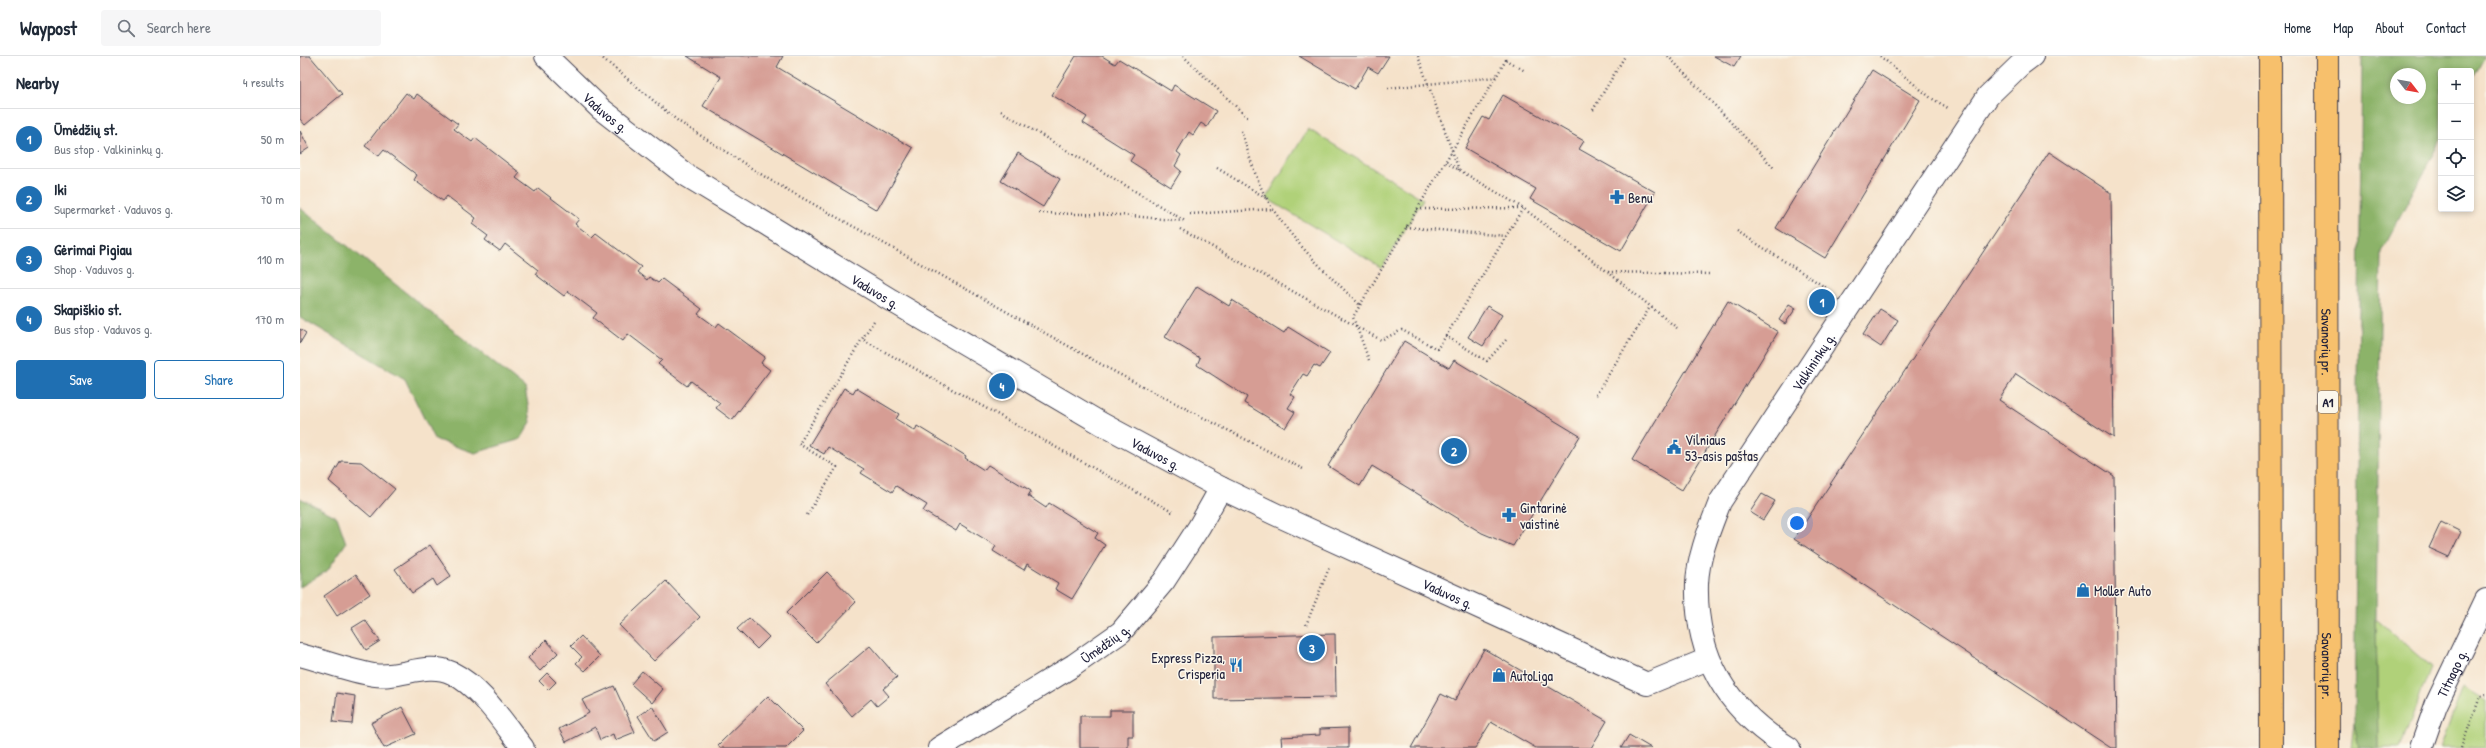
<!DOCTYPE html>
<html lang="en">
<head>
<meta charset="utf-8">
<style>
	body { margin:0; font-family:"Patrick Hand",sans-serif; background:#f6f6f7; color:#1f2937 }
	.controls { position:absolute; right:12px; top:12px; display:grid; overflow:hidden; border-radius:4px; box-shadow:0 2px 6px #0003 }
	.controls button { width:36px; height:36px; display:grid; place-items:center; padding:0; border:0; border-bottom:1px solid #e0e1e3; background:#fff; color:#1f2937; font:20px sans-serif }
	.compass { position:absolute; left:2090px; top:12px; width:36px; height:36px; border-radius:50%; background:#fff; box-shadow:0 2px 6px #0003; rotate:121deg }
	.you { position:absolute; left:1497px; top:467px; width:14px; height:14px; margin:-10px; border:3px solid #fff; border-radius:50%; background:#1a73e8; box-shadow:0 0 0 6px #1a73e833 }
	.badge { display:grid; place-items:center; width:26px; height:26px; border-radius:50%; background:#1f6fb2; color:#fff; font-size:13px; font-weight:700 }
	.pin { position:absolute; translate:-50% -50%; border:2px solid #fff; box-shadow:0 1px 4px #0006 }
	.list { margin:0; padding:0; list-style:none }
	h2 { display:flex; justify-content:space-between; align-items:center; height:52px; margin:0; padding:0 16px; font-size:17px }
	h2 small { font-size:13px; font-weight:400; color:#747a83 }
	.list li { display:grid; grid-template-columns:26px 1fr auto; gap:12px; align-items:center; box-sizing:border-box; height:60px; padding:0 16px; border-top:1px solid #e0e1e3 }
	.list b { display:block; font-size:15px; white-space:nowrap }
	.list p { margin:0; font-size:13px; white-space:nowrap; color:#747a83 }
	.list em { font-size:13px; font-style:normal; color:#747a83 }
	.actions { display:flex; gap:8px; padding:12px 16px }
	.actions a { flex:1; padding:9px 0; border:1px solid #1f6fb2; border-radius:4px; text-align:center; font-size:14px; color:#1f6fb2 }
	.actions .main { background:#1f6fb2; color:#fff }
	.icon { flex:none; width:22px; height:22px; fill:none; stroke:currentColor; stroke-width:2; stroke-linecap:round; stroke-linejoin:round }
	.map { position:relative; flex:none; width:2186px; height:692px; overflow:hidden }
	header { display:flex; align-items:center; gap:24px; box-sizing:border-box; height:56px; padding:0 20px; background:#fff; border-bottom:1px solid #e0e1e3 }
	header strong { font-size:19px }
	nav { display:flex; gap:22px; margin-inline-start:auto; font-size:14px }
	.search { width:280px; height:36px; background:#f6f6f7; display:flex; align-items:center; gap:10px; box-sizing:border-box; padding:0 14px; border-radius:4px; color:#747a83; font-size:15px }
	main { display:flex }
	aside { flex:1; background:#fff }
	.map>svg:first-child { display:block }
	.green { fill:#b0d179; stroke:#697a5a }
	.forest { fill:#8cb369; stroke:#576a52; fill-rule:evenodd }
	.building { fill:#d69d94 }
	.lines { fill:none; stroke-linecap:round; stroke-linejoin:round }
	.minor-casing { stroke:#423f50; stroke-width:24 }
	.highway-casing { stroke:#423f50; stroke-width:24 }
	.path { stroke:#423f50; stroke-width:2.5; stroke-dasharray:1 3; stroke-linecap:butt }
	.minor { stroke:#fff; stroke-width:22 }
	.highway { stroke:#f7c06c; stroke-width:22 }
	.labels { text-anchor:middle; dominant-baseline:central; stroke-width:3; stroke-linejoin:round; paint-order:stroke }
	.shield { fill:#fbf7ec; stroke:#636270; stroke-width:1 }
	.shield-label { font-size:13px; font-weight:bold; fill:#22223b }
	.street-label { font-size:14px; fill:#22223b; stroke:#fbf7ec }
	.poi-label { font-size:14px; fill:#22223b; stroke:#fbf7ec; text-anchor:start }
</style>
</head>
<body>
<header>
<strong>Waypost</strong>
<div class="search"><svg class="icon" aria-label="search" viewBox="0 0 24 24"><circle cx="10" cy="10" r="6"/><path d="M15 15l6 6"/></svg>Search here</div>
<nav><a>Home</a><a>Map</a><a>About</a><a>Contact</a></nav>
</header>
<main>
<aside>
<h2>Nearby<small>4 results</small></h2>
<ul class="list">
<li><span class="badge">1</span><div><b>Ūmėdžių st.</b><p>Bus stop · Valkininkų g.</p></div><em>50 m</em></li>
<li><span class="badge">2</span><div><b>Iki</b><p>Supermarket · Vaduvos g.</p></div><em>70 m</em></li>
<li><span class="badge">3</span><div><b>Gėrimai Pigiau</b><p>Shop · Vaduvos g.</p></div><em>110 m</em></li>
<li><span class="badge">4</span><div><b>Skapiškio st.</b><p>Bus stop · Vaduvos g.</p></div><em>170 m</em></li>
</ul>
<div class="actions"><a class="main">Save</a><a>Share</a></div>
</aside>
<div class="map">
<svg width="2186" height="692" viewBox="0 0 2186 692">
	<rect width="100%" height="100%" fill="#fbf7ec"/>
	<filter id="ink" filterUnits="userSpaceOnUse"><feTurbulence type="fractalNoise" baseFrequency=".025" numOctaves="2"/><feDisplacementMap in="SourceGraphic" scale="8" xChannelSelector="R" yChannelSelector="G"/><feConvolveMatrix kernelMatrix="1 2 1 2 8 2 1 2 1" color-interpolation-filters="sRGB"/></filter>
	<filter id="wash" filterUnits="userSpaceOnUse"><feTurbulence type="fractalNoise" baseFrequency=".012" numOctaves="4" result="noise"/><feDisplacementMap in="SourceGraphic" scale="16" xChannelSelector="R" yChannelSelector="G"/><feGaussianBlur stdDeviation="0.9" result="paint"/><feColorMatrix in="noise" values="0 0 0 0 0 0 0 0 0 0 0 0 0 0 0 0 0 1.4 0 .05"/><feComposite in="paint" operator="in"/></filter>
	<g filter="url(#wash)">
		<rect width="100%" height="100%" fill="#f5e2ca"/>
		<path class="green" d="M1008,73L1123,143L1082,212L966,142Z
			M2076,563L2131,611L2100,692H2078Z
			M2163,631L2186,645V692H2140Z
			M2054,666L2059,692H2051Z"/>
		<path class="forest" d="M2062,0H2185L2171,26V15H2141V83L2081,196L2076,563L2078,692H2059L2054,666ZM2096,18H2120V42H2096Z
			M0,152L225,332L231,366L221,383L175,397L134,383L105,323L0,261Z
			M0,442L37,461L46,487L27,515L0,531Z"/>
		<g id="blocks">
			<path class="building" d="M0,0H10L42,38L5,69L0,63Z
				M387,0H483L477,11L613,92L577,154L403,50L421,21Z
				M776,0H802L815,8L819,3L871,35L874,29L916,55L907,71L901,67L893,79L889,76L877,96L881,99L875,110L881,115L871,131L830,105L834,99L783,67L787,61L752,39Z
				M999,0H1089L1078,17L1068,11L1055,33Z
				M1414,0H1441L1434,11Z
				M1572,14L1620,44L1525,202L1476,172Z
				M106,37L114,43L117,38L158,68L154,73L172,86L175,82L220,117L216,122L235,136L238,132L279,163L275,168L292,181L296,177L341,211L337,216L347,224L349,221L358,227L362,223L402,253L398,258L416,271L419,267L465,301L461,307L470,314L432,364L416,352L420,347L391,325L387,330L358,308L362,304L328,278L323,285L293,262L297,257L268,235L264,240L235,218L238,214L205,188L200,195L185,184L188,180L172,168L176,162L147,140L143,145L114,124L117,119L84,94L79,100L65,90Z
				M1203,39L1284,85L1279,93L1355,136L1321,195L1230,143L1236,133L1165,92L1183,61L1189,64Z
				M0,75L9,92L0,98Z
				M1749,96L1811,137L1814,382L1716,318L1699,344L1814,420L1817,692H1811L1494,483Z
				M718,97L760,123L743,151L701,125Z
				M897,230L929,250L932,244L984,277L988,271L1030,297L1020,312L1014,309L1007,320L1003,318L996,329L990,338L995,341L988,352L995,356L985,372L944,347L947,341L897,309L900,302L865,281Z
				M1428,245L1478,276L1382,434L1332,404Z
				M1489,248L1496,252L1485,268L1479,264Z
				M1187,250L1202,259L1183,290L1168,281Z
				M1580,253L1598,264L1581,291L1563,279Z
				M0,273L6,277L0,287Z
				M1104,285L1149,312L1154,304L1280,380L1213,490L1182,477L1072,410L1060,430L1028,410Z
				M544,332L553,337L556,332L599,358L596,363L615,375L617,370L666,400L665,402L684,414L688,409L731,435L728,440L746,452L749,447L798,477L795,482L805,489L772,543L755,533L758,527L727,508L724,514L693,495L696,490L660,468L656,475L623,455L627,449L596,430L592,436L561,417L564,413L528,391L524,398L509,389Z
				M41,405L61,406L95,433L71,461L29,425Z
				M1462,438L1475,445L1463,464L1450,456Z
				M2141,466L2161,476L2149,501L2129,492Z
				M130,489L151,520L137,530L133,523L112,537L95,513Z
				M527,516L556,546L516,587L486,557Z
				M56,518L70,538L37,560L24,540Z
				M366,525L400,561L354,605L319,569Z
				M449,562L469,581L457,593L437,573Z
				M65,564L80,585L66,594L52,572Z
				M1035,578L1036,641L914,643V581Z
				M281,580L300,600L285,615L276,607L282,601L271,590Z
				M246,584L258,597L240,615L228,602Z
				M570,590L597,621L583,633L589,640L577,650L571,643L552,660L525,628Z
				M1184,593L1307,665L1291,692H1236L1191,666L1175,692H1111L1141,638L1155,645Z
				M342,615L363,633L352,647L331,628Z
				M247,617L256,626L248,634L239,625Z
				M314,630L335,676L315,684L313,678L300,684L295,671L266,686L259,673L289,657L282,644Z
				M37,637L55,640L52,668L33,666Z
				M468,640L503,675L486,692H420L418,689Z
				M352,650L368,676L354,685L338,660Z
				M102,651L116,678L84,692L71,667Z
				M810,654H833V680H828V692H780V660H810Z
				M1048,672V692H982L981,681L1020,679V673Z
				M1329,679L1351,692H1321Z"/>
		</g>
	</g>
	<g filter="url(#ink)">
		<use href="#blocks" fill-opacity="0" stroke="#423f50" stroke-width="1"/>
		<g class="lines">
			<defs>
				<g id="minor">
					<path id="s1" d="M246,0L301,53L386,119L589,243L802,368L921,432L975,458L1347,628L1408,603"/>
					<path d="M0,599C24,605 49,615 74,619C100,623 126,605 152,617C182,632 203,667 223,692"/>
					<path id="s2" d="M639,692L774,609L821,576L864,525L899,471L921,432"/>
					<path id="s3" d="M1489,692C1427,654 1395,601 1397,528C1398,500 1410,472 1420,446L1688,40L1720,9L1732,0"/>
					<path id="s4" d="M2121,692L2136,649L2186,544"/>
				</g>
				<g id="highway">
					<path d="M1970,0L1971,692"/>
					<path id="s5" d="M2027,0L2028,692"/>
				</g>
			</defs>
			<use href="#minor" class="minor-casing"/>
			<use href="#highway" class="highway-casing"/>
			<path class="path" d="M300,0L378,65L470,124L815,316L1003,413
				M883,0L948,62
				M1118,0L1159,114
				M1368,0L1475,113
				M1580,0L1631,42L1648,52
				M1088,32L1196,21
				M1293,54L1325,0
				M701,55L885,165
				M941,75C949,97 955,123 967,143C990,184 1027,217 1060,249
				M1146,106L1223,152L1308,216L1411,218
				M917,112L966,142
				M1117,153L1222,152
				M739,157L821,159L883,165
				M890,158L973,153
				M1106,171L1206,180
				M880,173L1081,284L1102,274L1137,293L1146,280
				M1437,175L1528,233
				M1308,216L1377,272
				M574,265L562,283L874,457
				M1206,284L1187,305L1146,280L1223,152
				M1069,304L1053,261L1206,4L1225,15
				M1296,339L1350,251
				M507,459L537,411L499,388L562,283
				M1006,569L1029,512
				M2161,692L2180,641L2186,639"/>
			<use href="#minor" class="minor"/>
			<use href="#highway" class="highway"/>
		</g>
	</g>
	<defs>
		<symbol id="pharmacy-bare" viewBox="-9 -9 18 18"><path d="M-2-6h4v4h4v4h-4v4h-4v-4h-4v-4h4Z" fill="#1f6fb2" stroke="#fbf7ec" stroke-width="2.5" paint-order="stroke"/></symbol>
		<symbol id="civic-bare" viewBox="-9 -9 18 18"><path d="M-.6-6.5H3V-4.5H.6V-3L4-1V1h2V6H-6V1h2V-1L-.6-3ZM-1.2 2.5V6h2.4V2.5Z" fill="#1f6fb2" stroke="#fbf7ec" stroke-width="2.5" paint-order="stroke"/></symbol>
		<symbol id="shop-bare" viewBox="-9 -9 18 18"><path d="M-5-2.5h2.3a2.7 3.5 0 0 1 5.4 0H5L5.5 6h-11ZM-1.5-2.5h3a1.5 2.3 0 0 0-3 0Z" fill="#1f6fb2" stroke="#fbf7ec" stroke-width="2.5" paint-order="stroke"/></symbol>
		<symbol id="restaurant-bare" viewBox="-9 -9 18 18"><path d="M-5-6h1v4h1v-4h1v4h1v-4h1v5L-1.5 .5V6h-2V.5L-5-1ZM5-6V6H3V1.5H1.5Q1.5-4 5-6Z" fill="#1f6fb2" stroke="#fbf7ec" stroke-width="2.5" paint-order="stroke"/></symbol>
	</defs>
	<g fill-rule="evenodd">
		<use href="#pharmacy-bare" x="1307" y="131" width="20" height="20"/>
		<use href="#civic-bare" x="1364" y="381" width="20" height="20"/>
		<use href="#pharmacy-bare" x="1199" y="449" width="20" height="20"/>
		<use href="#shop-bare" x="1773" y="524" width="20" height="20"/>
		<use href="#restaurant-bare" x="926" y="599" width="20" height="20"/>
		<use href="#shop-bare" x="1189" y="609" width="20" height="20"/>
	</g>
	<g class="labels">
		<rect class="shield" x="2018" y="335" width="20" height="22" rx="3"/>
		<g class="shield-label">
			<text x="2028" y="346">A1</text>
		</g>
		<g class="street-label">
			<text stroke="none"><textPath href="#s1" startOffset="82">Vaduvos g.</textPath></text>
			<text stroke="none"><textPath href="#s1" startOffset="406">Vaduvos g.</textPath></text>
			<text stroke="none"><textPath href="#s5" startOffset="286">Savanorių pr.</textPath></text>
			<text stroke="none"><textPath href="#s3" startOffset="452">Valkininkų g.</textPath></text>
			<text stroke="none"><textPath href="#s1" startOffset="730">Vaduvos g.</textPath></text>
			<text stroke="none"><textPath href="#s1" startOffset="1054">Vaduvos g.</textPath></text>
			<text stroke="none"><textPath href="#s2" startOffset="196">Ūmėdžių g.</textPath></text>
			<text stroke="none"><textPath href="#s5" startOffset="610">Savanorių pr.</textPath></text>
			<text stroke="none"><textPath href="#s4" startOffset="81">Titnago g.</textPath></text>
		</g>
		<g class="poi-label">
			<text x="1328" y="141">Benu</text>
			<text x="1385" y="383">Vilniaus<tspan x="1385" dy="16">53-asis paštas</tspan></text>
			<text x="1220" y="451">Gintarinė<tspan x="1220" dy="16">vaistinė</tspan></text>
			<text x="1794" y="534">Moller Auto</text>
			<text x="925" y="601" text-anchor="end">Express Pizza,<tspan x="925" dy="16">Crisperia</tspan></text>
			<text x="1210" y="619">AutoLiga</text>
		</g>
	</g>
</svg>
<div class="controls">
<button>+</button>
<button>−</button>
<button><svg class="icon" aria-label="locate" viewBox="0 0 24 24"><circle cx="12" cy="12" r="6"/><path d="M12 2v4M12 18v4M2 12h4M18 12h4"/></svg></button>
<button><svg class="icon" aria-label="layers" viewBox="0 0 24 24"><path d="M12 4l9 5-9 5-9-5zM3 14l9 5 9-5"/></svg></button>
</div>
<svg class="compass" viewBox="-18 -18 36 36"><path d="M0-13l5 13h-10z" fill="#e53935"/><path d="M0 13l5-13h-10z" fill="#747a83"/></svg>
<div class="you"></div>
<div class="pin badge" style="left:1522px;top:246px">1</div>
<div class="pin badge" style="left:1154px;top:395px">2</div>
<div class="pin badge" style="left:1012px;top:592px">3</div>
<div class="pin badge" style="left:702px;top:330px">4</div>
</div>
</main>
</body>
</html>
